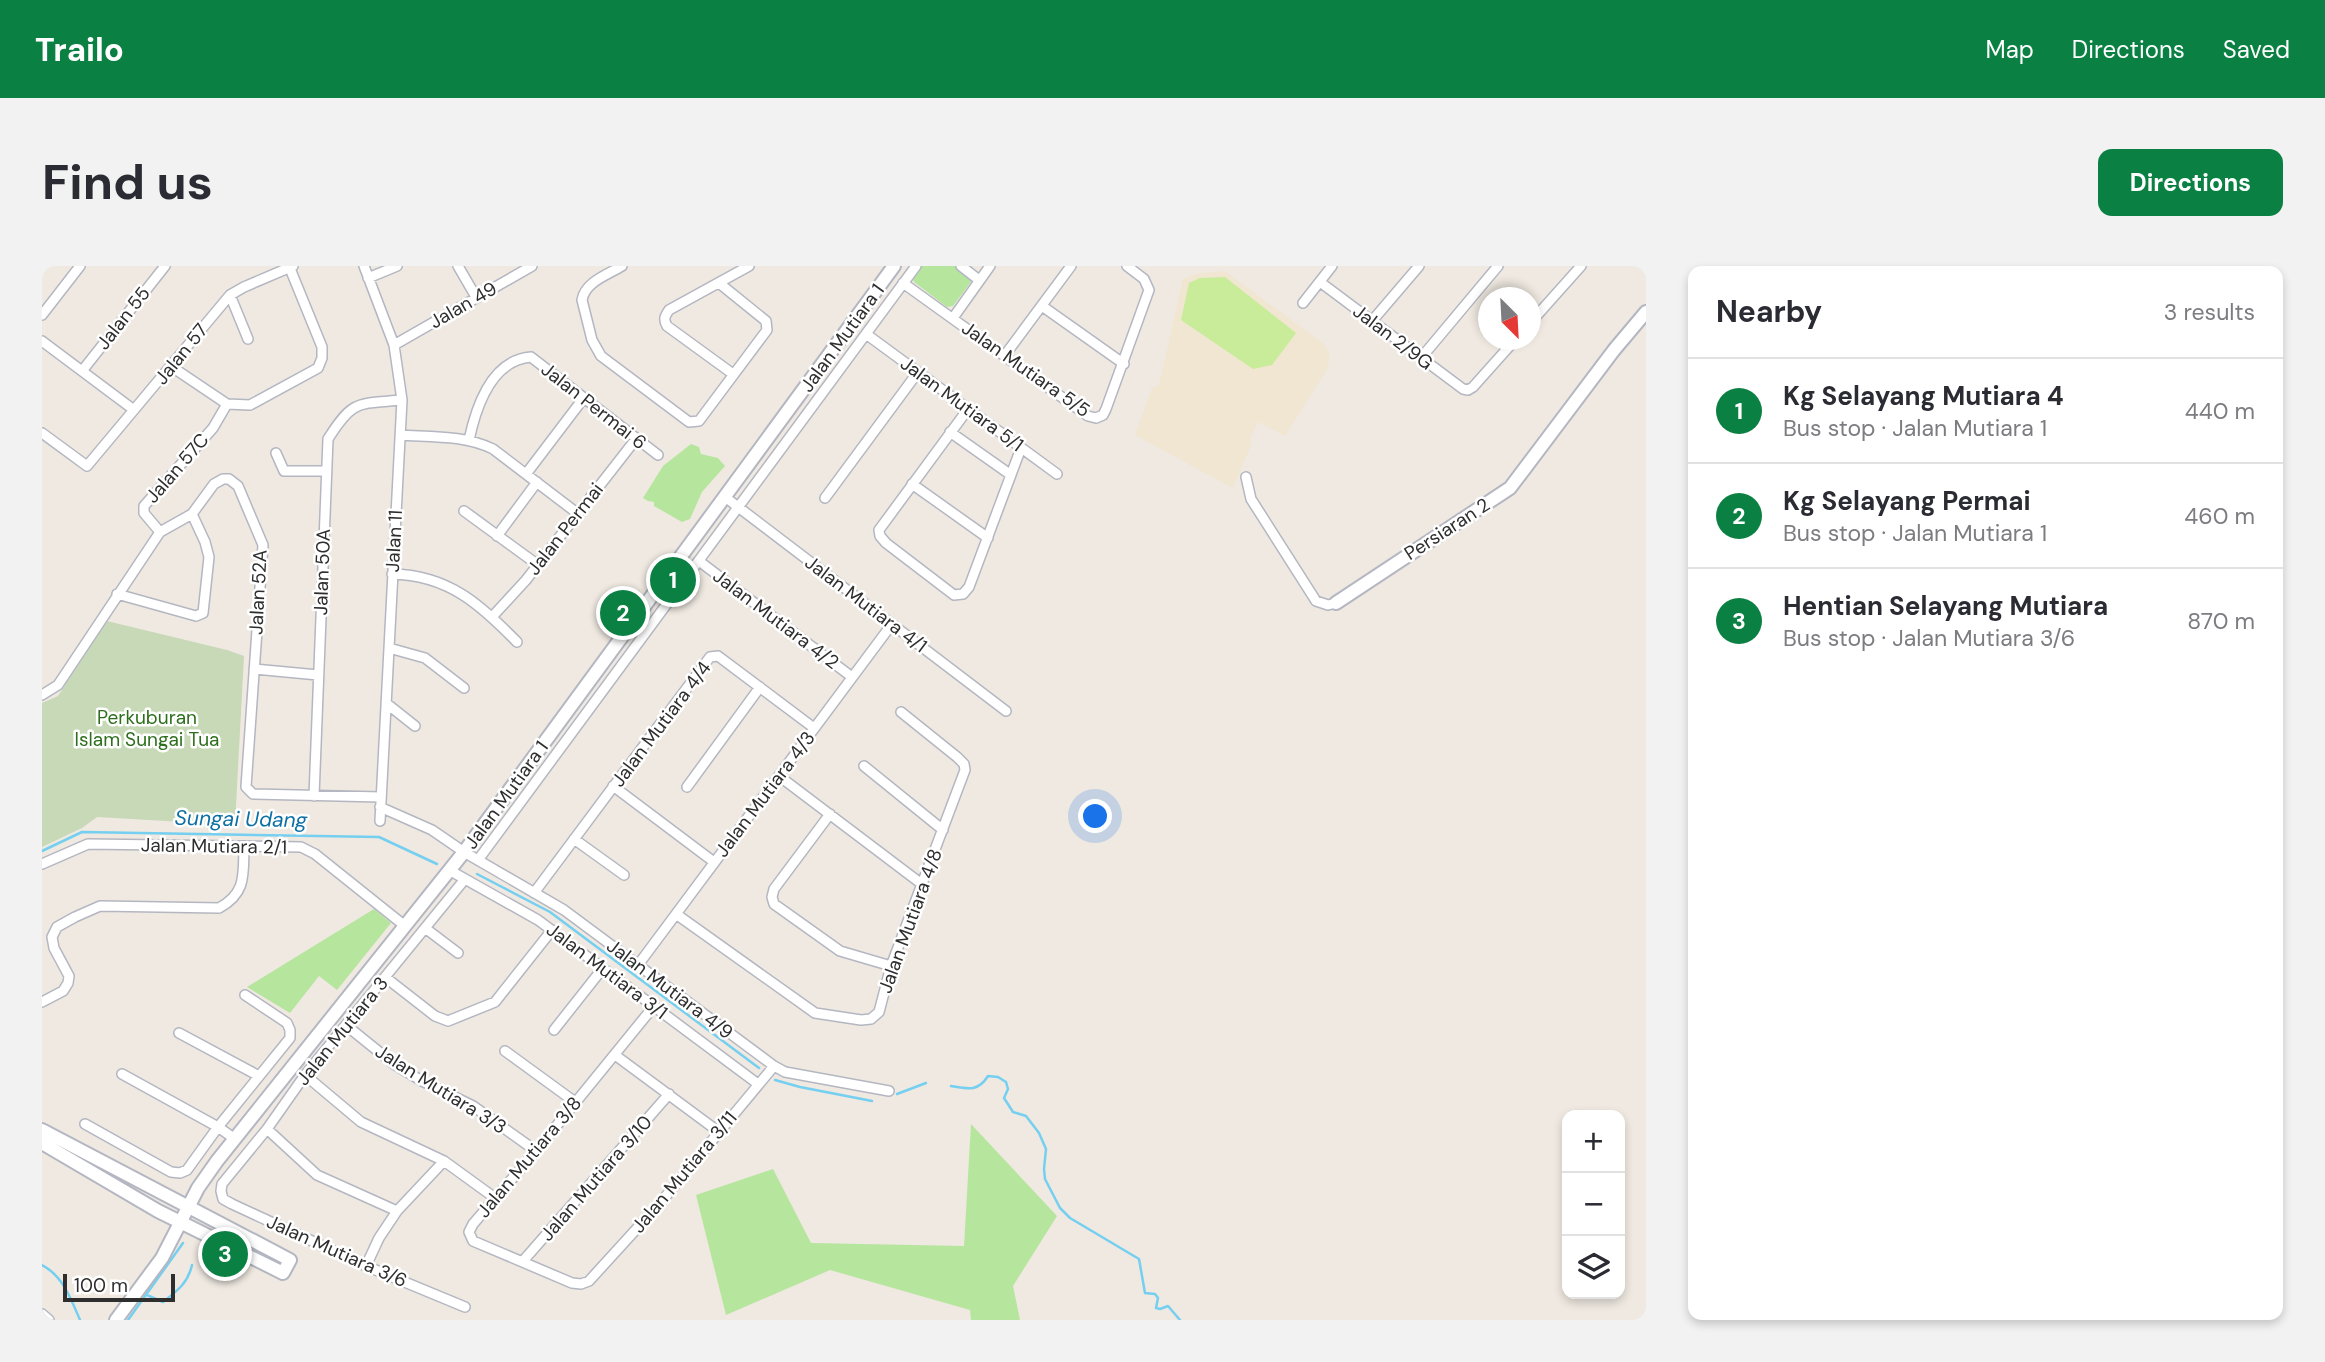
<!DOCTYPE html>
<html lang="en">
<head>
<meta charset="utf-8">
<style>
	body { margin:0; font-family:"DM Sans",sans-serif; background:#f2f2f3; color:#2b2b33 }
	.controls { position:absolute; right:21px; bottom:21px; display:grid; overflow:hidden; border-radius:14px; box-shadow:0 4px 10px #0003 }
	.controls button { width:63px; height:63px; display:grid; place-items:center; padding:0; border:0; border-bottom:2px solid #e1e1e2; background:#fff; color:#2b2b33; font:35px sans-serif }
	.compass { position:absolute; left:1436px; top:21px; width:63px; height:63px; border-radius:50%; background:#fff; box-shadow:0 4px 10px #0003; rotate:156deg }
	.scale { position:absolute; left:21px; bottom:18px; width:112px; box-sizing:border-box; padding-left:7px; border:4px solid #2e2e2e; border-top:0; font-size:19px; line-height:24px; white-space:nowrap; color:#2e2e2e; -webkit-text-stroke:5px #fff; paint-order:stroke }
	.you { position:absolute; left:1054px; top:551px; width:24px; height:24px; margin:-18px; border:5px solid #fff; border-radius:50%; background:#1a73e8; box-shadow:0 0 0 10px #1a73e833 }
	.badge { display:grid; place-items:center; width:46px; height:46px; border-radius:50%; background:#0b8043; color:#fff; font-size:23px; font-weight:700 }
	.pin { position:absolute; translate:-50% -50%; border:4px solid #fff; box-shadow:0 2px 7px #0006 }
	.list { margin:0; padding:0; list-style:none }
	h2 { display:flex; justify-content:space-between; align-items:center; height:91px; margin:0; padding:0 28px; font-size:30px }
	h2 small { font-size:23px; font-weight:400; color:#7c7c81 }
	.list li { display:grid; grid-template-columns:46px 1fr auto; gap:21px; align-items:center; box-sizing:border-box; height:105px; padding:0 28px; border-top:2px solid #e1e1e2 }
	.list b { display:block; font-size:26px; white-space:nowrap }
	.list p { margin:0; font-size:23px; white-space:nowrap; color:#7c7c81 }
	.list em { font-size:23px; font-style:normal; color:#7c7c81 }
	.icon { flex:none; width:38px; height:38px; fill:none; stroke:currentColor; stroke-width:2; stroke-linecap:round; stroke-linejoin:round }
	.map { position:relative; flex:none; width:1604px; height:1054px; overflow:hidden; border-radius:14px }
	header { display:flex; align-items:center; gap:42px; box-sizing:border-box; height:98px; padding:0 35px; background:#0b8043; color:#fff }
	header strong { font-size:33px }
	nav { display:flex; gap:38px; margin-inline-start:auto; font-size:24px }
	.intro { display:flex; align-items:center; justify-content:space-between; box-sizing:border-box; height:168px; padding:0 42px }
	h1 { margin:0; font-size:49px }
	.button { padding:18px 32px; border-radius:14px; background:#0b8043; color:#fff; font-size:24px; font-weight:700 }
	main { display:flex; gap:42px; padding:0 42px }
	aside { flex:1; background:#fff; border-radius:14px; box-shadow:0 4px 10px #0003 }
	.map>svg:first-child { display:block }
	.education { fill:#f0e6d1 }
	.green { fill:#b6e59e }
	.cemetery { fill:#c8d9b8 }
	.pitch { fill:#c9ec9a }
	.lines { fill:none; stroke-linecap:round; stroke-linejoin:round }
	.stream { stroke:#75cff0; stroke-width:2.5 }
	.street-casing { stroke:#b4b7c1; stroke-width:12 }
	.secondary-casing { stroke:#b4b7c1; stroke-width:16 }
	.street { stroke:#fff; stroke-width:9 }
	.secondary { stroke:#fff; stroke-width:12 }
	.labels { text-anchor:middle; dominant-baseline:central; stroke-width:5; stroke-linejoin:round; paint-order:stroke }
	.street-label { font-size:19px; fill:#2e2e2e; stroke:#fff }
	.park-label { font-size:19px; fill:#2c6e1b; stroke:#fff }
	.water-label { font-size:21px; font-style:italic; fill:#0d6fa3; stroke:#fff }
</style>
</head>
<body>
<header>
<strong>Trailo</strong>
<nav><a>Map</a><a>Directions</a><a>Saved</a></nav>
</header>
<div class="intro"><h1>Find us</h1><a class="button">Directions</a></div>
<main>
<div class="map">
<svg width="1604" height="1054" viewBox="0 0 1604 1054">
	<rect width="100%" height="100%" fill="#efe9e1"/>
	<path class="education" d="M1183,5L1282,78L1288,89L1286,102L1243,170L1216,156L1209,170V179L1191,222L1093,169L1110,122L1117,119L1141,13L1153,8Z"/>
	<path class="green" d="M878,0H913L931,13L911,40L905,41L872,16L870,10Z
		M649,178L657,181L659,188L676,192L683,200L660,226L648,253L640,256L612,240V236L606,235L601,232L621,200Z
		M332,643L349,657L295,724L277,710L248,747L205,721Z
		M929,858L1015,950L971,1020L978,1054H929L928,1044L788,1004L684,1049L654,929L731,903L769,977L922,980Z"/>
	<path class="cemetery" d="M65,355L185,384L202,390L193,559L55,551L40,562L0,581V437L16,430Z"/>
	<path class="pitch" d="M1183,11L1254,67L1230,99L1211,103L1139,54L1147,17L1158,12Z"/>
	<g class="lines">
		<path class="stream" d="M0,585L40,566L337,571L395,598
			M435,608L508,646L717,802
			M733,814L758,821L830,835
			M909,820C926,823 936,826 946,810L956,811L964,816L966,823L962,832L971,846L984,850L997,867L1004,883L1002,903L1003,913L1018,942L1028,952L1097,993L1103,1027L1113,1028L1116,1032L1114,1042L1118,1043L1126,1040L1138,1054
			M855,828L884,817
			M0,999C21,1010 29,1033 38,1054
			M105,1029L121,1036C135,1025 146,1017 150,999
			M86,1054L141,977"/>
		<defs>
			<path id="street" d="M322,0L352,79L360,134L338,555
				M416,0L434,31
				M580,0C565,9 543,16 540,34L550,74L559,90L647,156L657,155L725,64L724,55L677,17
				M919,0L937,14
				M326,12L355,0
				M1278,16L1421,123L1426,124L1431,121L1473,74
				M861,17L1046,150L1054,152L1061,149L1064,143L1107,24L1102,13L1085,0
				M188,29L206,73
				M1261,37L1290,0
				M1000,40L1082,98
				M0,49L38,0
				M911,52L948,0
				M1330,55L1377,0
				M1489,56L1539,0
				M824,68L1015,208
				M0,75L92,144
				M352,79L490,0
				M963,89L1029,0
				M1379,92L1456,0
				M130,101L185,138L208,139L276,102L280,92V81L247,0
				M40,105L123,0
				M691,108L625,60C621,53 623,50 627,44L707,0
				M926,143L837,264L838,270L844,277L912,329L921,328L927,321L979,182
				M908,166L969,209
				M0,167L45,200L188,29L202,21L251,0
				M358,169C389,171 423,169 451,183L535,247
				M427,174C434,141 450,94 489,91L616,189
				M234,187L242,205H284
				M484,208L541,133
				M1204,211L1209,233L1274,335L1286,339L1294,337
				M870,218L946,272
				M683,231L964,445
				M783,232L876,106
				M422,245L496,299
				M118,266L102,247V240L171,162L185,138
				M455,270L495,216
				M657,295L810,411
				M350,308C406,309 438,338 475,376
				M75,328L154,350L161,347L167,291L163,276L150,248
				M450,351L484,314L594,173
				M347,382L383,392L422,422
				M212,403L276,409
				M0,429L16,419L118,266L150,248L172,218L181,213H187L196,220L221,279L204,521L211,528L339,531
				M344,437L373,460
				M822,500L901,564
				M737,510L881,619
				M571,520L672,596
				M645,521L718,421
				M272,530L286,173C311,133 316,138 360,134
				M338,541L390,564L422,586L522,644L732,800L743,806L847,825
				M788,548L732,623L730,631L732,638L798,685L849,700
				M532,573L582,609
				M436,594L874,0
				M0,598L46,578L259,581L273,588L363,660
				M407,604L496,654L716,818
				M492,627L668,391L676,390L772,462
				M634,648L773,747L819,754L829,753L837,746L849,700L923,504L922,498L915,491L859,446
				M383,662L416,687
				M596,699L850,358
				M343,711L393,750L406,755L453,736L510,664
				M0,736L21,725L26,717L27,710L12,682L10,671L15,661L33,651L58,640L177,642C205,627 201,608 202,580
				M612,740L494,885L431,958L427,966L431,975L530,1017L539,1018L547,1015L619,936L732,800
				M305,760L352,798L380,815L431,840L494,885
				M512,764L561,702
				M137,767L217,810
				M463,785L533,836
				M573,789L677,866
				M80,808L176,861L193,873
				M263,809L319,856L402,895L453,932
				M43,858L129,906L138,907L145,904L176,861L248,772V764L245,757L203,729
				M225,863L275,909L355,945
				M481,995L627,828
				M324,1000L337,972L355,945L402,895
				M423,1041L324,1000L190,938L181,933L179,925L180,918L225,863L263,809L423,613
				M0,1048L7,1054"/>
			<path id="secondary" d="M1294,337L1468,222L1572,84L1604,46
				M0,864L248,994L241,1007L116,945L0,877
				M74,1054L120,992L156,922L175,895L422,586L852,0"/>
		</defs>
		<use href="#street" class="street-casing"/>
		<use href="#secondary" class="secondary-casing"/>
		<use href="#street" class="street"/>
		<use href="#secondary" class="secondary"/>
	</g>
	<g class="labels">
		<g class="street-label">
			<text transform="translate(421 39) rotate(-30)">Jalan 49</text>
			<text transform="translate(81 52) rotate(-52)">Jalan 55</text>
			<text transform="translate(1351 71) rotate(37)">Jalan 2/9G</text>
			<text transform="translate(800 72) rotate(-54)">Jalan Mutiara 1</text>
			<text transform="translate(139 88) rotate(-51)">Jalan 57</text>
			<text transform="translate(984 103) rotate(35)">Jalan Mutiara 5/5</text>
			<text transform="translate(920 138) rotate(36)">Jalan Mutiara 5/1</text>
			<text transform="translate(552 140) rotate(38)">Jalan Permai 6</text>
			<text transform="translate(135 202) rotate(-49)">Jalan 57C</text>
			<text transform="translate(523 263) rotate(-52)">Jalan Permai</text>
			<text transform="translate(1405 263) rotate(-33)">Persiaran 2</text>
			<text transform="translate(352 275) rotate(-87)">Jalan 11</text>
			<text transform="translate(280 306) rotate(-88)">Jalan 50A</text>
			<text transform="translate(216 326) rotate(-87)">Jalan 52A</text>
			<text transform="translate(824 338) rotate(37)">Jalan Mutiara 4/1</text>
			<text transform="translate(734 353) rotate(37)">Jalan Mutiara 4/2</text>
			<text transform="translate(619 458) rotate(-53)">Jalan Mutiara 4/4</text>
			<text transform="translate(723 528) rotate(-53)">Jalan Mutiara 4/3</text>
			<text transform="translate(464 529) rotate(-54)">Jalan Mutiara 1</text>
			<text transform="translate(172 580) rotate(1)">Jalan Mutiara 2/1</text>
			<text transform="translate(868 655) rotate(-70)">Jalan Mutiara 4/8</text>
			<text transform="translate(565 705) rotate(37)">Jalan Mutiara 3/1</text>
			<text transform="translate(628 723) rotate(37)">Jalan Mutiara 4/9</text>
			<text transform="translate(300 765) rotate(-51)">Jalan Mutiara 3</text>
			<text transform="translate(399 823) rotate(32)">Jalan Mutiara 3/3</text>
			<text transform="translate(487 891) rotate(-50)">Jalan Mutiara 3/8</text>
			<text transform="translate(642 906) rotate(-50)">Jalan Mutiara 3/11</text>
			<text transform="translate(554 912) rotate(-49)">Jalan Mutiara 3/10</text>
			<text transform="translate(295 985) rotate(24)">Jalan Mutiara 3/6</text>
		</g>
		<g class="park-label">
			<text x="105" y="451">Perkuburan<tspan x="105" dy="22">Islam Sungai Tua</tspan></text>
		</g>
		<g class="water-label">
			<text transform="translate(199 553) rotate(1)">Sungai Udang</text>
		</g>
	</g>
</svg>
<div class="controls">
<button>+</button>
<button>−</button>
<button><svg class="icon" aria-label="layers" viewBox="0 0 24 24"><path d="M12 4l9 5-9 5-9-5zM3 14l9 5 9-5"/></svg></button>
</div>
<svg class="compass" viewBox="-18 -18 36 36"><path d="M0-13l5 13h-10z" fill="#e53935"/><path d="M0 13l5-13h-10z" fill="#7c7c81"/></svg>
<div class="scale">100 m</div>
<div class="you"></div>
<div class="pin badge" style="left:631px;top:314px">1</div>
<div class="pin badge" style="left:581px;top:347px">2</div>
<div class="pin badge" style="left:183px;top:988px">3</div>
</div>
<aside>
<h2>Nearby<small>3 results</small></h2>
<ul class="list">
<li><span class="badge">1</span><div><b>Kg Selayang Mutiara 4</b><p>Bus stop · Jalan Mutiara 1</p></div><em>440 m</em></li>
<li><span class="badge">2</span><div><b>Kg Selayang Permai</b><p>Bus stop · Jalan Mutiara 1</p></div><em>460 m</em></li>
<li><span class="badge">3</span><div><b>Hentian Selayang Mutiara</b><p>Bus stop · Jalan Mutiara 3/6</p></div><em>870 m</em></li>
</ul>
</aside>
</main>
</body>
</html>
